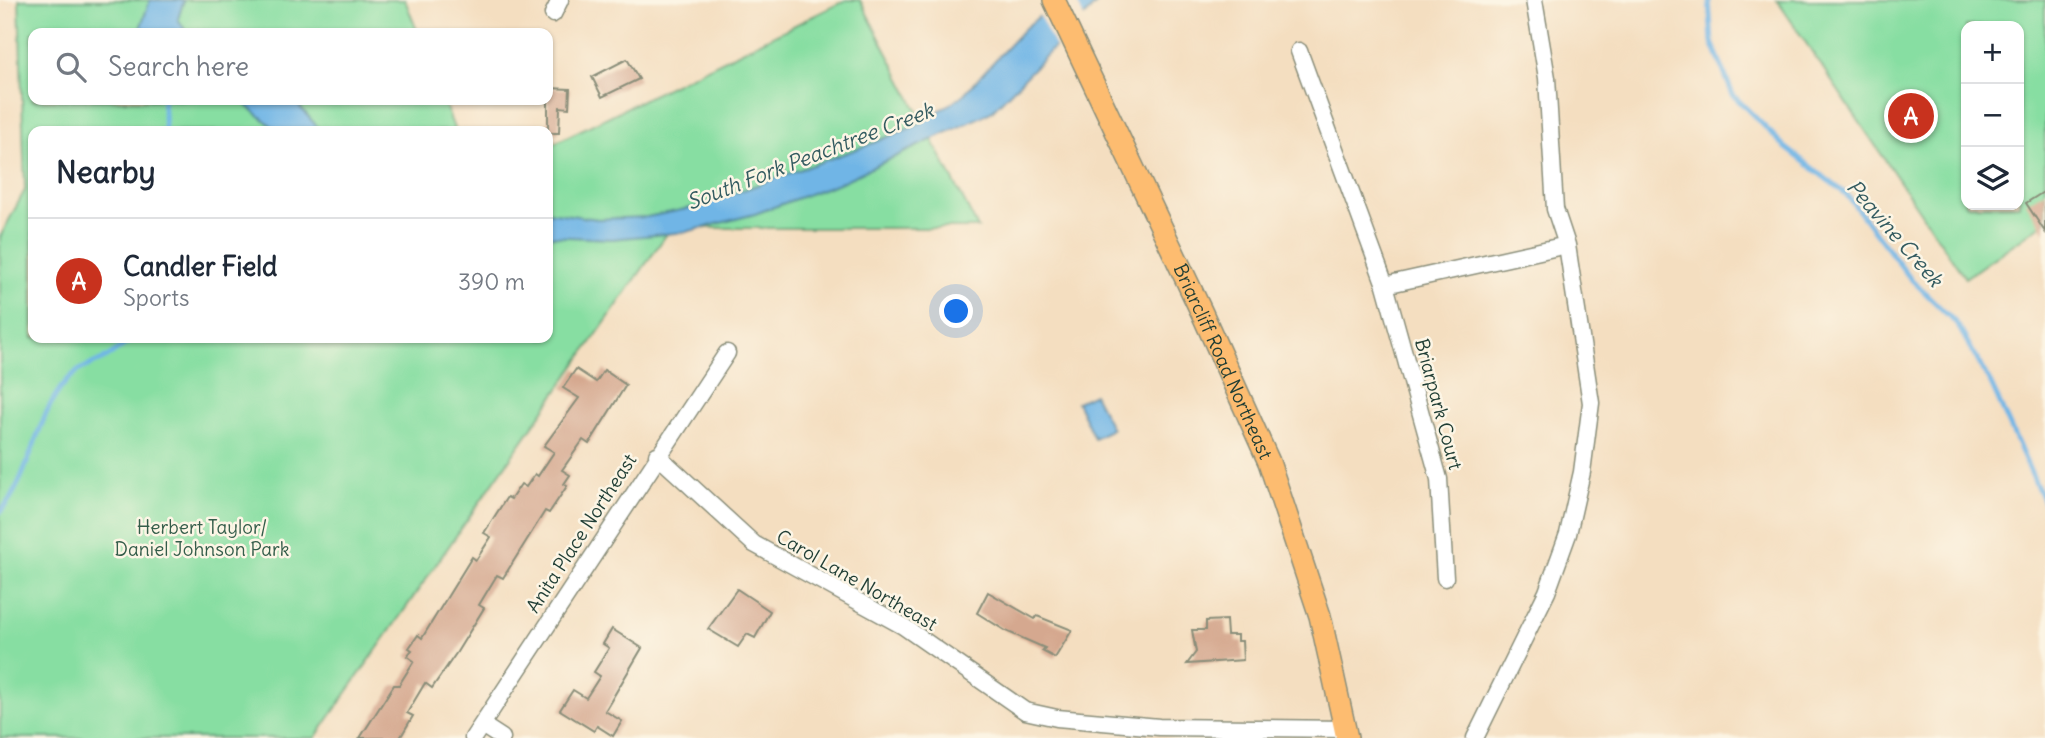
<!DOCTYPE html>
<html lang="en">
<head>
<meta charset="utf-8">
<style>
	body { margin:0; font-family:Delius,sans-serif; background:#f6f6f7; color:#1f2937 }
	.controls { position:absolute; right:21px; top:21px; display:grid; overflow:hidden; border-radius:14px; box-shadow:0 2px 5px #0004 }
	.controls button { width:63px; height:63px; display:grid; place-items:center; padding:0; border:0; border-bottom:2px solid #e0e1e3; background:#fff; color:#1f2937; font:35px sans-serif }
	.you { position:absolute; left:957px; top:312px; width:24px; height:24px; margin:-18px; border:5px solid #fff; border-radius:50%; background:#1a73e8; box-shadow:0 0 0 10px #1a73e833 }
	.badge { display:grid; place-items:center; width:46px; height:46px; border-radius:50%; background:#c8321e; color:#fff; font-size:23px; font-weight:700 }
	.pin { position:absolute; translate:-50% -50%; border:4px solid #fff; box-shadow:0 2px 7px #0006 }
	.list { margin:0; padding:0; list-style:none }
	h2 { display:flex; justify-content:space-between; align-items:center; height:91px; margin:0; padding:0 28px; font-size:30px }
	h2 small { font-size:23px; font-weight:400; color:#747a83 }
	.list li { display:grid; grid-template-columns:46px 1fr auto; gap:21px; align-items:center; box-sizing:border-box; height:126px; padding:0 28px; border-top:2px solid #e0e1e3 }
	.list b { display:block; font-size:26px; white-space:nowrap }
	.list p { margin:0; font-size:23px; white-space:nowrap; color:#747a83 }
	.list em { font-size:23px; font-style:normal; color:#747a83 }
	.icon { flex:none; width:38px; height:38px; fill:none; stroke:currentColor; stroke-width:2; stroke-linecap:round; stroke-linejoin:round }
	.map { position:relative; flex:none; width:2045px; height:738px; overflow:hidden }
	.search { position:absolute; background:#fff; box-shadow:0 2px 5px #0004; left:28px; top:28px; width:525px; height:77px; display:flex; align-items:center; gap:18px; box-sizing:border-box; padding:0 24px; border-radius:14px; color:#747a83; font-size:26px }
	.panel { position:absolute; background:#fff; box-shadow:0 2px 5px #0004; left:28px; top:126px; width:525px; height:217px; border-radius:14px }
	.map>svg:first-child { display:block }
	.green { fill:#87dea2; stroke:#538e6b; stroke-width:2; fill-rule:evenodd }
	.water { fill:#70b5e6; stroke:#48798d; stroke-width:2 }
	.pier { fill:#f4dec0 }
	.lines { fill:none; stroke-linecap:round; stroke-linejoin:round }
	.stream { stroke:#70b5e6; stroke-width:5 }
	.building { fill:#d5a88f }
	.minor-casing { stroke:#8a8e7a; stroke-width:19 }
	.major-casing { stroke:#8a8e7a; stroke-width:24 }
	.minor { stroke:#fff; stroke-width:16 }
	.major { stroke:#fdbc70; stroke-width:21 }
	.labels { text-anchor:middle; dominant-baseline:central; stroke-width:5; stroke-linejoin:round; paint-order:stroke }
	.street-label { font-size:19px; fill:#1f3d34; stroke:#fcf5e5 }
	.park-label { font-size:19px; fill:#345d4a; stroke:#fcf5e5 }
	.water-label { font-size:21px; font-style:italic; fill:#335b60; stroke:#fcf5e5 }
</style>
</head>
<body>
<div class="map">
<svg width="2045" height="738" viewBox="0 0 2045 738">
	<rect width="100%" height="100%" fill="#fcf5e5"/>
	<filter id="ink" filterUnits="userSpaceOnUse"><feTurbulence type="fractalNoise" baseFrequency=".0143" numOctaves="2"/><feDisplacementMap in="SourceGraphic" scale="14" xChannelSelector="R" yChannelSelector="G"/><feConvolveMatrix kernelMatrix="1 2 1 2 8 2 1 2 1" color-interpolation-filters="sRGB"/></filter>
	<filter id="wash" filterUnits="userSpaceOnUse"><feTurbulence type="fractalNoise" baseFrequency=".00686" numOctaves="4" result="noise"/><feDisplacementMap in="SourceGraphic" scale="28" xChannelSelector="R" yChannelSelector="G"/><feGaussianBlur stdDeviation="1.57" result="paint"/><feColorMatrix in="noise" values="0 0 0 0 0 0 0 0 0 0 0 0 0 0 0 0 0 1.4 0 .05"/><feComposite in="paint" operator="in"/></filter>
	<g filter="url(#wash)">
		<rect width="100%" height="100%" fill="#f4dec0"/>
		<path class="green" d="M19,0H405L418,33H33V100H443L455,131H33V338H548V146L846,0H860L978,228H671L315,738H0V237L25,190Z
			M1777,0H2045V222L1965,278ZM1966,26H2019V205H1966Z"/>
		<path class="water" d="M150,0H184L178,19L187,33H143L140,29Z
			M1059,0H1100L991,112L839,183L755,214L686,232L612,239L548,236V212L598,219L647,217L696,207L868,145L917,125L962,96L1024,29Z
			M240,100H294L321,131H278Z
			M1094,394L1112,429L1094,438L1077,402Z"/>
		<path class="pier" d="M1054,0H1076L1085,20L1056,49L1038,13Z"/>
		<g class="lines">
			<path class="stream" d="M1709,0L1712,42L1733,95L1785,147L1846,194L1910,278L1957,324L1991,384L2045,504
				M163,100L165,131
				M0,512C33,476 36,405 74,374C83,366 97,363 107,357C117,351 125,344 134,338"/>
		</g>
		<g id="blocks">
			<path class="building" d="M627,59L639,79L602,97L592,77Z
				M548,88L570,89L569,108L560,107L559,133H548Z
				M2045,191V232L2026,203Z
				M576,369L596,382L604,370L626,385L589,444L583,440L562,470L570,475L564,484L567,486L549,513L545,511L503,578L497,575L479,605L484,608L457,652L432,688L425,683L407,713L413,716L400,738H360L394,685H399L414,661L407,656L412,650L409,648L418,635L422,638L472,557L476,560L491,537L484,533L507,497L511,499L521,484L526,487L535,474L538,476L554,452L544,446L579,398L563,388Z
				M737,589L770,611L755,638L747,634L738,647L708,629Z
				M988,592L1035,619L1037,616L1072,630L1055,658L1042,651L1045,648L1006,631L977,613Z
				M1226,620L1227,635H1237V641H1242L1243,660L1187,664L1196,652L1192,630H1206V621Z
				M612,629L642,648L605,711L622,721L613,736L597,726L594,731L560,710L573,690L586,698L600,676L594,672L609,648L603,644Z"/>
		</g>
	</g>
	<g filter="url(#ink)">
		<use href="#blocks" fill-opacity="0" stroke="#8a8e7a" stroke-width="2"/>
		<g class="lines">
			<defs>
				<path id="minor" d="M553,14L560,0
					M1299,51L1385,285L1439,479L1445,578
					M1385,285L1567,245
					M657,455L754,544L903,626L1025,711L1057,718L1159,727L1346,729
					M482,725L502,738
					M473,738L727,353
					M1475,738L1547,592L1568,534L1582,472L1591,403L1567,245L1555,209L1547,78L1534,0"/>
				<g id="major">
					<path id="s1" d="M1054,0L1202,313L1269,462L1320,616L1347,738"/>
				</g>
			</defs>
			<use href="#minor" class="minor-casing"/>
			<use href="#major" class="major-casing"/>
			<use href="#minor" class="minor"/>
			<use href="#major" class="major"/>
		</g>
	</g>
	<g class="labels">
		<g class="street-label">
			<text stroke="none"><textPath href="#s1" startOffset="399">Briarcliff Road Northeast</textPath></text>
			<text transform="translate(1439 404) rotate(75)">Briarpark Court</text>
			<text transform="translate(581 533) rotate(-57)">Anita Place Northeast</text>
			<text transform="translate(857 580) rotate(30)">Carol Lane Northeast</text>
		</g>
		<g class="park-label">
			<text x="202" y="527">Herbert Taylor/<tspan x="202" dy="22">Daniel Johnson Park</tspan></text>
		</g>
		<g class="water-label">
			<text transform="translate(810 156) rotate(-21)">South Fork Peachtree Creek</text>
			<text transform="translate(1895 233) rotate(49)">Peavine Creek</text>
		</g>
	</g>
</svg>
<div class="controls">
<button>+</button>
<button>−</button>
<button><svg class="icon" aria-label="layers" viewBox="0 0 24 24"><path d="M12 4l9 5-9 5-9-5zM3 14l9 5 9-5"/></svg></button>
</div>
<div class="you"></div>
<div class="pin badge" style="left:1911px;top:116px">A</div>
<div class="search"><svg class="icon" aria-label="search" viewBox="0 0 24 24"><circle cx="10" cy="10" r="6"/><path d="M15 15l6 6"/></svg>Search here</div>
<section class="panel">
<h2>Nearby<small></small></h2>
<ul class="list">
<li><span class="badge">A</span><div><b>Candler Field</b><p>Sports</p></div><em>390 m</em></li>
</ul>
</section>
</div>
</body>
</html>
